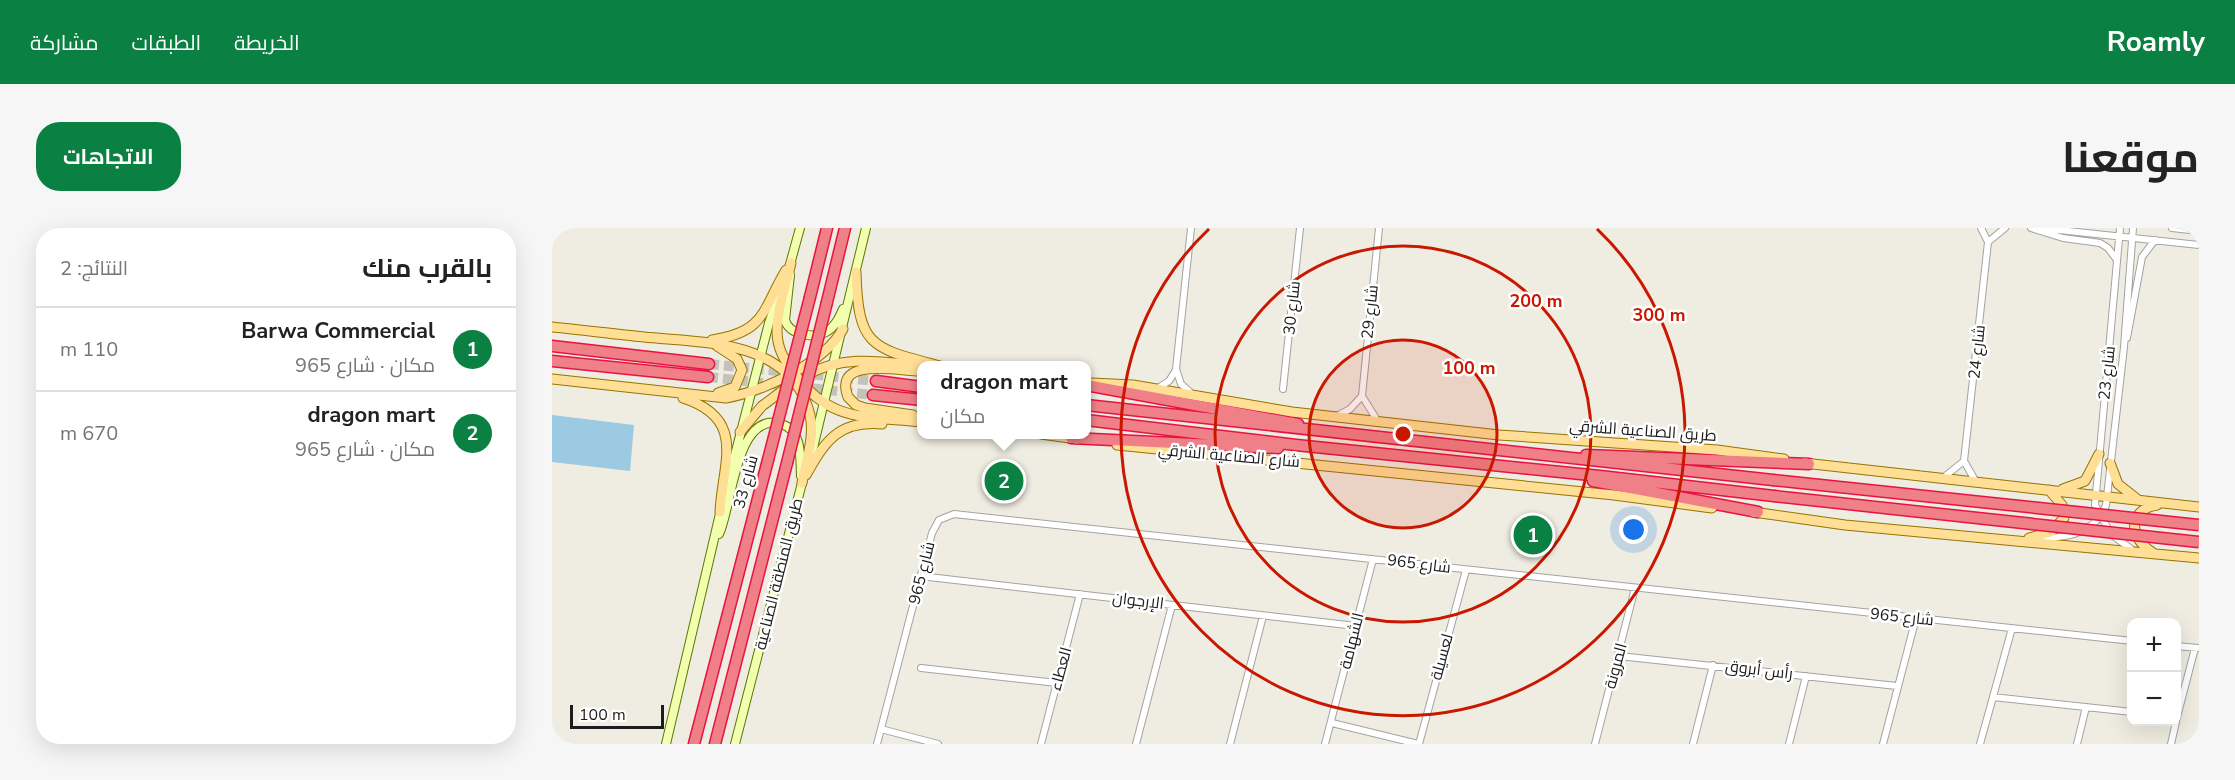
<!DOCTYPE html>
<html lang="ar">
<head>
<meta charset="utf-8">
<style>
	body { margin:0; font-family:"Nunito Sans",Cairo,sans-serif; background:#f6f6f6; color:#222; direction:rtl }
	.controls { position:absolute; right:18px; bottom:18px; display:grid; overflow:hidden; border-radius:12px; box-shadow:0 6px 24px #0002 }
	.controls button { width:54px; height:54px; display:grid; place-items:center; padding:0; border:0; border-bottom:2px solid #e0e0e0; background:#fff; color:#222; font:30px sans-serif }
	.scale { position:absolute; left:18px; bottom:15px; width:94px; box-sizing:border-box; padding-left:6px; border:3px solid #1c1c1c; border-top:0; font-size:16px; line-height:21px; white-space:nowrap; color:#1c1c1c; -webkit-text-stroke:4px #fff; paint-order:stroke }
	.you { position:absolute; left:1082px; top:302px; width:21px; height:21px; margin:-15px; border:4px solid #fff; border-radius:50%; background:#1a73e8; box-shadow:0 0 0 9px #1a73e833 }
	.badge { display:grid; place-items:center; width:39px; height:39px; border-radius:50%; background:#0b8043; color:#fff; font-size:20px; font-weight:700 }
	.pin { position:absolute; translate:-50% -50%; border:3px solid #fff; box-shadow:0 2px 6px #0006 }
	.popup { position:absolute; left:365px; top:133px; width:174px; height:78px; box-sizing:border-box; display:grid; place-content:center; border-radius:12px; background:#fff; filter:drop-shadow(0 2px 4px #0005); font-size:20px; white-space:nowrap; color:#767676 }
	.popup b { font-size:22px; color:#222 }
	.popup::after { content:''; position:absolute; left:50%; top:100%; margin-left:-12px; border:12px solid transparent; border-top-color:#fff }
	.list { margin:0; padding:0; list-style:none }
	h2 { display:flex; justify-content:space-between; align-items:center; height:78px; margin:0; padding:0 24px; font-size:26px }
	h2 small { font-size:20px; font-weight:400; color:#767676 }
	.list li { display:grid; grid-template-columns:39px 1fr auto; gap:18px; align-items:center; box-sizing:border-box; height:84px; padding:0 24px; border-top:2px solid #e0e0e0 }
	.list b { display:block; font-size:22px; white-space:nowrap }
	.list p { margin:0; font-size:20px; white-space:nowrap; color:#767676 }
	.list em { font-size:20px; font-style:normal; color:#767676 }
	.map { position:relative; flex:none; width:1647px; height:516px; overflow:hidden; direction:ltr; border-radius:24px }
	header { display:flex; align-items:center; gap:36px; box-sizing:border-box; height:84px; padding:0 30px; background:#0b8043; color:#fff }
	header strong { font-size:28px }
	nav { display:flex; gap:33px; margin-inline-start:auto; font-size:21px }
	.intro { display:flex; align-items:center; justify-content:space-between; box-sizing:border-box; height:144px; padding:0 36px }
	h1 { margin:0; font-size:42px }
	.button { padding:15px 27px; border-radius:24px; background:#0b8043; color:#fff; font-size:21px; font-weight:700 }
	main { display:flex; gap:36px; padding:0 36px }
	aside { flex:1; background:#fff; border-radius:24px; box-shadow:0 6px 24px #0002 }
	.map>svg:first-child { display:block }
	.water { fill:#9ccae2 }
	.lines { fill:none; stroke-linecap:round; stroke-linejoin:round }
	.highway-tunnel { stroke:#c5c2ba; stroke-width:10; stroke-dasharray:10 5; stroke-linecap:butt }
	.street-casing { stroke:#a3a3a3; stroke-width:8 }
	.secondary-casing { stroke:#5c7700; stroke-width:10 }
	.primary-casing { stroke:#957500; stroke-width:11 }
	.highway-casing { stroke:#e91243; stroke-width:13 }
	.street { stroke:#fff; stroke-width:6 }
	.secondary { stroke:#f2ffaf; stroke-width:8 }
	.primary { stroke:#ffde96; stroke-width:9 }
	.highway { stroke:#ef8088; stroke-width:10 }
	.highway-bridge-casing { stroke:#e91243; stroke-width:13; stroke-linecap:butt }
	.highway-bridge { stroke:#ef8088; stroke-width:10 }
	.ring { fill:none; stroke:#c91700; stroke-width:3 }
	.labels { text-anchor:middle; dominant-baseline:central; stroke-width:5; stroke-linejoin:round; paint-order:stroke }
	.street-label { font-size:16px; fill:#1c1c1c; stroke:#fff }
	.centre { fill:#c91700; stroke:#fff; stroke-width:3 }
	.ring-label { font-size:18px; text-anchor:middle; font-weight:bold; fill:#c91700; stroke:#fff; stroke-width:5; stroke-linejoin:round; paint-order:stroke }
</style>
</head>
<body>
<header>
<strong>Roamly</strong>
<nav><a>الخريطة</a><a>الطبقات</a><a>مشاركة</a></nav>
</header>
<div class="intro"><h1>موقعنا</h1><a class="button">الاتجاهات</a></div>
<main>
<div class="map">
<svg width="1647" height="516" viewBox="0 0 1647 516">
	<rect width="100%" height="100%" fill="#efece1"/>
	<path class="water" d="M0,187L82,197L78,243L0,234Z"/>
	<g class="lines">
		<path class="highway-tunnel" d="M157,136L324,153
			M156,149L321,167"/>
		<defs>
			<path id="street" d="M1479,0L1511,10L1548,15L1556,20L1565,32
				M1488,0L1647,17
				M1568,0L1543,277L1559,306L1579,321
				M1620,0L1647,3
				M1436,14L1453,0
				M1575,110L1590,29L1603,12
				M606,160L617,153L624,142
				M731,161L748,0
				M639,165L629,156L624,141L639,0
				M785,188L798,181L810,168
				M825,192L810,168L827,0
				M1392,249L1412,233
				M1424,254L1412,233L1436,14L1429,0
				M1487,311C1514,309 1542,307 1554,277L1572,119L1581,0
				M368,348L804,398
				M1624,418L1646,420
				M1067,428L1345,458
				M369,440L505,455
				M1441,469L1580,484
				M1624,493L1643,420
				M780,495L866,516
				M329,501L386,516
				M325,516L380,305L387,292L402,286L1580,413
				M489,516L528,366
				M584,516L620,377
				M678,516L711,388
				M773,516L821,331
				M867,516L914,342
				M1043,516L1083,360
				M1141,516L1161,437
				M1237,516L1254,448
				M1331,516L1364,390
				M1428,516L1460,400
				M1525,516L1534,479
				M1619,516L1624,494"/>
			<path id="secondary" d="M237,40L248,0
				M238,47L233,92C237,107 262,111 274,104C283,99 287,90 291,81
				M260,224L314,0
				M174,262L217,95L230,58
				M167,306C180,280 183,182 229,196C251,202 248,230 249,248
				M114,516L170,277
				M183,516L251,251"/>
			<path id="primary" d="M239,35C234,57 225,81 225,103C225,120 232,132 242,145C278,195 314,188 370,194
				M304,44C306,120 320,120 388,138
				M0,99C31,102 61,106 92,109C152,115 240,111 258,187C263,208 254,233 250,255
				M160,112C214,104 210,82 234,42
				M165,118L185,131L190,142L183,159L166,165
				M255,147C292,126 330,134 370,138
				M0,151L174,170C212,163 272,135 291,101
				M540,155L581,157L740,184L947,207L1165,222L1232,231
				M131,170C196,191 170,236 168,284
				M361,187L313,180L304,177L296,169C280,128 348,143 367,143
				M188,204L210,178L238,157
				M489,206L525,211
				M565,217L1062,267L1160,280
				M1252,235L1647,279
				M1558,235L1566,256L1585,271
				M254,247C273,213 287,192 330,196
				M1511,261L1533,253L1547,226
				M1201,284L1293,297L1647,330
				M1477,310L1499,304L1512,290L1510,277L1497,262
				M1600,324C1577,310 1575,282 1605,277"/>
			<path id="highway" d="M258,69L275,0
				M275,74L293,0
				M0,118L157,136
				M0,133L156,149
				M324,153L370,159
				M534,157L746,196
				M321,167L370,172
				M534,177L1221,252
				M534,192L744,217L1048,248L1222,268
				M519,210L726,220
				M1034,227L1257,236
				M1041,253L1206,284
				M142,516L216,232
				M163,516L235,235"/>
		</defs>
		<use href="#street" class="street-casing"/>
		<use href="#secondary" class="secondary-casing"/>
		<use href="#primary" class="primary-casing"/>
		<use href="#highway" class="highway-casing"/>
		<use href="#street" class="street"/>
		<use href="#secondary" class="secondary"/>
		<use href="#primary" class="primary"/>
		<use href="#highway" class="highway"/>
		<defs>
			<path id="highway-bridge" d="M216,232L258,69
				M235,235L275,74
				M1221,252L1647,297
				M1222,268L1647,314"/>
		</defs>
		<use href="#highway-bridge" class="highway-bridge-casing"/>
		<use href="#highway-bridge" class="highway-bridge"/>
	</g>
	<circle cx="851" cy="206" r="94" fill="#c91700" fill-opacity=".12"/>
	<g class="ring">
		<circle cx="851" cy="206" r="94"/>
		<circle cx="851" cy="206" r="188"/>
		<path d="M1045 1A282 282 0 1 1 657 1"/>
	</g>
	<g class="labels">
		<g class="street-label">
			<text transform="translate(740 80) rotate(-84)">شارع 30</text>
			<text transform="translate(818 84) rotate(-84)">شارع 29</text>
			<text transform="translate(1425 124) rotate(-84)">شارع 24</text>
			<text transform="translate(1555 145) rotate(-84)">شارع 23</text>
			<text transform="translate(1091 203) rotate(4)">طريق الصناعية الشرقي</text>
			<text transform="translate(677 228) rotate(5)">شارع الصناعية الشرقي</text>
			<text transform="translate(194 254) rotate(-75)">شارع 33</text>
			<text transform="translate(867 336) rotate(7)">شارع 965</text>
			<text transform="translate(370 345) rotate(-76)">شارع 965</text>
			<text transform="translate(227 346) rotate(-76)">طريق المنطقة الصناعية</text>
			<text transform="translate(586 373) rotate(7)">الإرجوان</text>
			<text transform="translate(1350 389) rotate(6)">شارع 965</text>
			<text transform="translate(800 413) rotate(-76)">الشهامة</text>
			<text transform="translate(890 429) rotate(-75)">لعسيلة</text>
			<text transform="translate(1064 438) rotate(-75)">المرونة</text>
			<text transform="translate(509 441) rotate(-75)">العطاء</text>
			<text transform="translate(1207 442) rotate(7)">رأس أبروق</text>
		</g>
	</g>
	<circle cx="851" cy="206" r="9" class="centre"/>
	<g class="ring-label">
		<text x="984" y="79">200 m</text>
		<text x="1107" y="93">300 m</text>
		<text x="917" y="146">100 m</text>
	</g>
</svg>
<div class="controls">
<button>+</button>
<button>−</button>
</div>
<div class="scale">100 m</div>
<div class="you"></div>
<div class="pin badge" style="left:981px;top:307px">1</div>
<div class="pin badge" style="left:452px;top:253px">2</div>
<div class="popup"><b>dragon mart</b>مكان</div>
</div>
<aside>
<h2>بالقرب منك<small>النتائج: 2</small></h2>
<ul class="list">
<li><span class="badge">1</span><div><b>Barwa Commercial</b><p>مكان · شارع 965</p></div><em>110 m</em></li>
<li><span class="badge">2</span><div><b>dragon mart</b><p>مكان · شارع 965</p></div><em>670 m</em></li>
</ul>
</aside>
</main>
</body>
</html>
